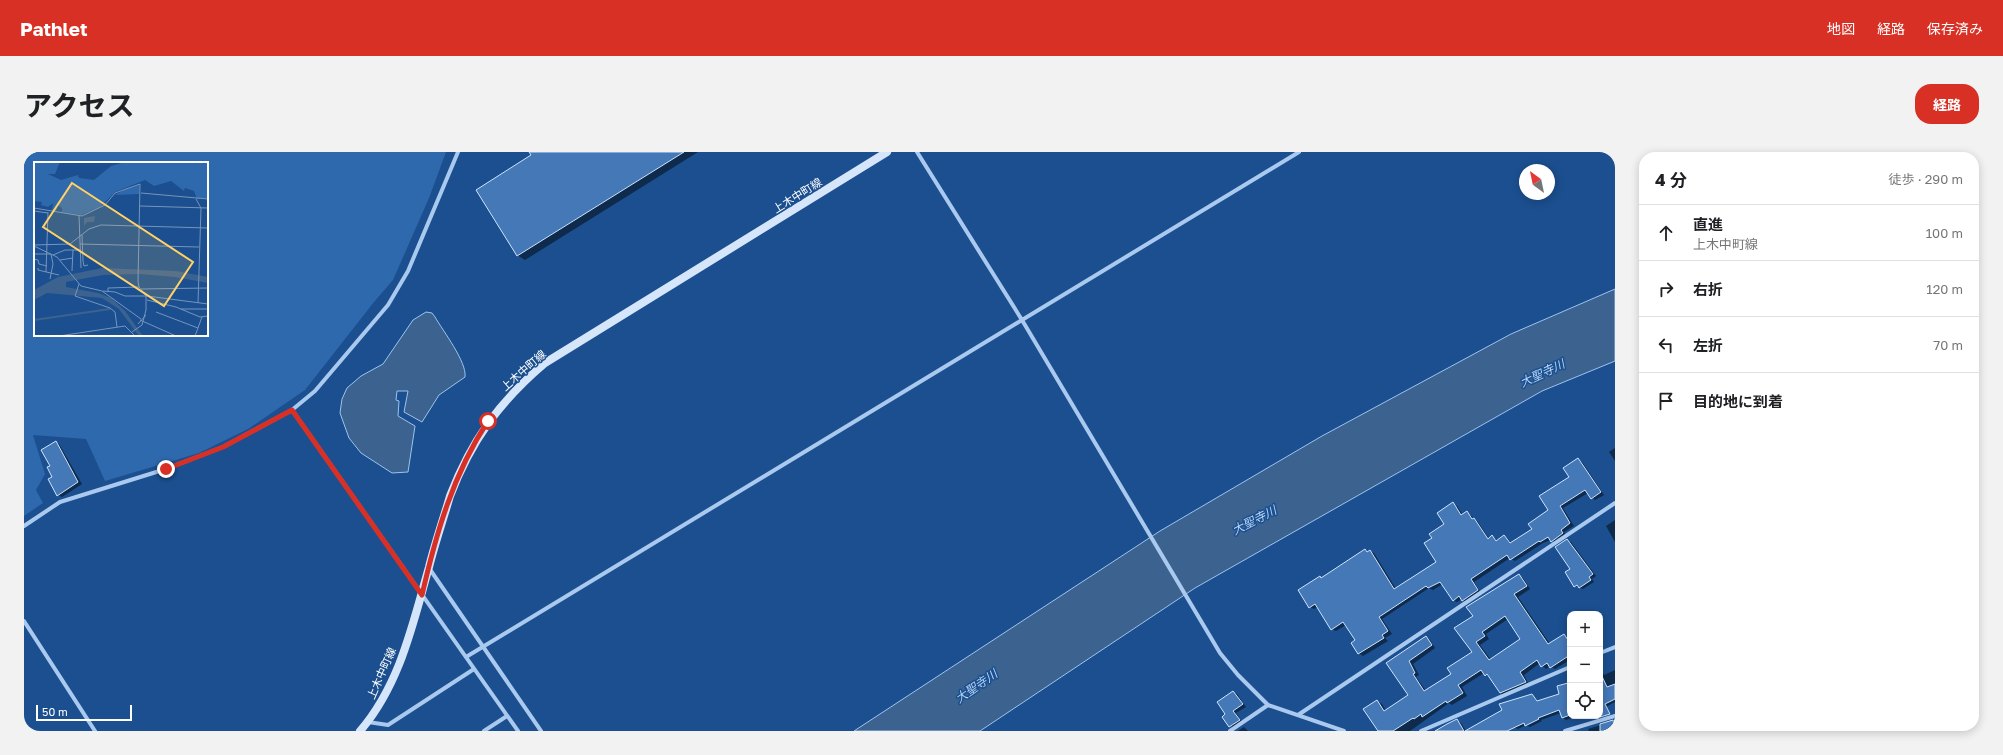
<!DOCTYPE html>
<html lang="ja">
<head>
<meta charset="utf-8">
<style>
	body { margin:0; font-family:"Golos Text","Noto Sans JP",sans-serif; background:#f2f2f2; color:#202124 }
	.controls { position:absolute; right:12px; bottom:12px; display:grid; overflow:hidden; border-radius:8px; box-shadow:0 2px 10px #0003 }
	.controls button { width:36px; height:36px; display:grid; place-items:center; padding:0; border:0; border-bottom:1px solid #e0e0e0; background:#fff; color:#202124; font:20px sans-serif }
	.compass { position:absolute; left:1495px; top:12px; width:36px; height:36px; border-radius:50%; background:#fff; box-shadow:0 2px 10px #0003; rotate:327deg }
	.scale { position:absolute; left:12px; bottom:10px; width:96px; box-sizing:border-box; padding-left:4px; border:2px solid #fff; border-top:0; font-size:11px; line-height:14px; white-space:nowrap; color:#fff; -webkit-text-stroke:3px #1b4f8f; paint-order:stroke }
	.stop { position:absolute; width:12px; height:12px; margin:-9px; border:3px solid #d93025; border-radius:50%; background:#fff }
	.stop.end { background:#d93025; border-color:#fff; box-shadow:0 1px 4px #0008 }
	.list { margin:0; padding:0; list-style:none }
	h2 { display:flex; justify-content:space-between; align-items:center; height:52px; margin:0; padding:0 16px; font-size:17px }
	h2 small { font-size:13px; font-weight:400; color:#757577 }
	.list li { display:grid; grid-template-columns:26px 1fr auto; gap:12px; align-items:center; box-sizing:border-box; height:56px; padding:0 16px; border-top:1px solid #e0e0e0 }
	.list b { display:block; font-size:15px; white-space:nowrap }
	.list p { margin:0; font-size:13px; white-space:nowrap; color:#757577 }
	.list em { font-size:13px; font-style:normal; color:#757577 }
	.icon { flex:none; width:22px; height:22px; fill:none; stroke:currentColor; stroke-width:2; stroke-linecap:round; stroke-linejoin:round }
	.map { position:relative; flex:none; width:1591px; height:579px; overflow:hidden; border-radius:16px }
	header { display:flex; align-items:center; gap:24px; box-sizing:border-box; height:56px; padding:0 20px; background:#d93025; color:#fff }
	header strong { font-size:19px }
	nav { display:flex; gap:22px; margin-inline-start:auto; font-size:14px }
	.intro { display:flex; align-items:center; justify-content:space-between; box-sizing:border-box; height:96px; padding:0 24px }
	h1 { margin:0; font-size:28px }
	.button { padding:10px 18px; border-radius:16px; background:#d93025; color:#fff; font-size:14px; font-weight:700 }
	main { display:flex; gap:24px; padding:0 24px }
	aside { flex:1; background:#fff; border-radius:16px; box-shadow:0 2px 10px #0003 }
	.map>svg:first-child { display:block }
	.green { fill:#2e69ad; fill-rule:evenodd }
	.water { fill:#3c6290; stroke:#9cc4f0 }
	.shadow { fill:#0007; fill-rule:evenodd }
	.building { fill:#4478b7; stroke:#cfe3fa; fill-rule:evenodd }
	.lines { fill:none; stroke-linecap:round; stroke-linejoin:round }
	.street { stroke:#a9c9ee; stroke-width:4 }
	.secondary { stroke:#d6e6fa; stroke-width:8 }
	.route { stroke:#d93025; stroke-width:5 }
	.labels { text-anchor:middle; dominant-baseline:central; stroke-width:3; stroke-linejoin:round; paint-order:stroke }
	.street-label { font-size:11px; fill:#fff; stroke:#1b4f8f }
	.water-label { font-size:12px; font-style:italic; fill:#b5d3f5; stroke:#1b4f8f }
	.inset-river { fill:none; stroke:#3c6290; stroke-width:2 }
	.inset-road { fill:none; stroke:#7695bc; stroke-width:1 }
	.view { fill:#ffd166; fill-opacity:0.15; stroke:#ffd166; stroke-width:2 }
	.inset-edge { fill:none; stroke:#fff; stroke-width:2 }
</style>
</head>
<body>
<header>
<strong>Pathlet</strong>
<nav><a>地図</a><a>経路</a><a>保存済み</a></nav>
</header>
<div class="intro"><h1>アクセス</h1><a class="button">経路</a></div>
<main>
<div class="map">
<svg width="1591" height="579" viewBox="0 0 1591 579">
	<rect width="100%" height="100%" fill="#1b4f8f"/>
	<path class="green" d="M0,0H422L405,46L369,128L350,150L281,238L224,277L175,301L81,329L62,287L9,283L21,322L12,338L19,351L0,364ZM11,11H183V183H11Z"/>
	<path class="water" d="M1591,137V209L1518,239L1171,436L956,579H830L1136,379L1298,284L1487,182Z
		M402,160L408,161L411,165C419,179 443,210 441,225L415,243L398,270L380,260L384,239H373L372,248L375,249L374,264L391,274L384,320L368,321L337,301L325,286L316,261L318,247L323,236L337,224L359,212L389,168Z"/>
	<path class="shadow" d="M507,0H674L501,108L493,103L509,4Z
		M32,290L35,292L58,332L38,345L34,343L30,325Z
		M1591,296V309L1585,300Z
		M1554,307L1558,310L1580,343L1571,348L1564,341L1539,356L1550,374L1540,380L1543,384L1532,391L1527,388L1519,391L1491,409L1486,406L1450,430L1457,441L1443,451L1438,447L1433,450L1429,448L1419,432L1409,438L1405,436L1358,467L1368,482L1361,486L1364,489L1339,504L1335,501L1329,491L1332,489L1322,473L1312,479L1308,477L1294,455L1290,457L1286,455L1296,425L1298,427L1341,398L1350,401L1372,437L1414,410L1409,386L1421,372L1429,352L1433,354L1439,363L1443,360L1454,370L1465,387L1469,385L1474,389L1480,384L1488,391L1509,378L1526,359L1546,325Z
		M1591,368V390L1582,374Z
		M1543,388L1547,390L1572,424L1568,427L1570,430L1559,437L1551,434Z
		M1495,424L1499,426L1506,437L1494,445L1526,492L1540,483L1545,485L1546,508L1531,517L1526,514L1522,517L1516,511L1500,523L1505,533L1481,543L1476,541L1466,526L1460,521L1438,535L1443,544L1428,553L1425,551L1386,579H1355L1353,549L1358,552L1362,559L1385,543L1364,511L1402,485L1406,488L1411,496L1389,512L1395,523L1392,525L1402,539L1429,522L1449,500L1450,465ZM1484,467L1497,487L1467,508L1456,493L1465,487L1462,482Z
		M1576,516L1580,523L1591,518V550L1576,558Z
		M1546,531V564H1553L1542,568L1538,565L1537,561L1517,568L1518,569L1506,575L1502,573L1494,577L1489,575L1482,579H1443L1508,543L1515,550L1536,542L1534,535Z
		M1209,540L1213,542L1222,555L1212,561L1219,571L1211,576L1207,574L1203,562Z
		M1433,568L1437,571L1442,579H1415Z
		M1591,569V579H1565L1564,577Z
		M1220,575L1224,579H1228H1214Z"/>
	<path class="building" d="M505,0H660L493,104L452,38L507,3Z
		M32,289L54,330L33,344L24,327L28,325L23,315L26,314L17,298Z
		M1554,306L1577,340L1567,347L1561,338L1536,354L1546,371L1537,378L1539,381L1527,390L1524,385L1516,390L1515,389L1486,408L1483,403L1447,427L1454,438L1438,449L1435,444L1429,449L1416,430L1404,436L1402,434L1355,465L1364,479L1358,483L1360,486L1334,502L1327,491L1331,488L1319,470L1307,478L1291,452L1285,456L1274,438L1296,424L1297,426L1341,397L1343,400L1346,398L1370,437L1412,410L1400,391L1408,386L1405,382L1420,372L1413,361L1429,350L1437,363L1443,359L1448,367L1450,366L1464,387L1468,383L1472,389L1480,383L1486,391L1508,377L1504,372L1524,358L1515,344L1545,325L1539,316Z
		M1543,387L1569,422L1565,425L1567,428L1555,436L1553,433L1550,435L1541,420L1546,417L1531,395Z
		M1495,422L1503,434L1490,442L1524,492L1540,482L1546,491V503L1526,516L1523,511L1517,515L1513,508L1496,520L1502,530L1476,541L1463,522L1461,524L1457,518L1434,533L1439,541L1423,551L1422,549L1398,565L1397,562L1390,567L1389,566L1369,579H1354L1339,557L1353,548L1360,559L1384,543L1362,511L1402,484L1408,493L1385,509L1391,521L1389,522L1400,539L1427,522L1423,516L1448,500L1430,476L1449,464L1442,455ZM1481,464L1496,487L1465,508L1452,490L1461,484L1458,480Z
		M1576,520L1583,535L1591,532V547L1581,552L1586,562L1576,565Z
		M1544,531L1546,537V563L1538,566L1535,558L1514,566L1515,567L1501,574L1500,571L1483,579H1441L1478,558L1475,552L1508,542L1513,549L1535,542L1533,534Z
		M1209,539L1219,552L1209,559L1216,568L1205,575L1198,565L1201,562L1193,550Z
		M1433,567L1440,579H1411L1423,572Z
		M1589,568L1591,579H1576V572Z"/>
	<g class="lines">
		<path class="street" d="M893,0L998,168L1196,501L1214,523L1244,553L1320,579
			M268,258L494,579
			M0,374L36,350L142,317L199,295L268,258L291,239L364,153L384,119L434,0
			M405,416L517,579
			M0,469L71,579
			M1576,501L1591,495
			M442,505L1275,0
			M1274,563L1591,351
			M344,570L364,573L450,517
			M460,579L483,564
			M1206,579L1244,553
			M1397,579L1546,515
			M1541,579L1591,564"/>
		<path class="secondary" d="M336,579C376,533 389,471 405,415C411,391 419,368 426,344C447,289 475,250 521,211L863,0"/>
	</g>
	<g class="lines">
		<path class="route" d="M142,317L199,295L268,258L398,443C412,382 429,322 464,269"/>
	</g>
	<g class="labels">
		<g class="street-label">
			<text transform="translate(773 43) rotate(-32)">上木中町線</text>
			<text transform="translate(499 218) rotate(-41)">上木中町線</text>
			<text transform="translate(357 521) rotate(-66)">上木中町線</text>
		</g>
		<g class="water-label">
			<text transform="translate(1518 221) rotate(-25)">大聖寺川</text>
			<text transform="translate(1230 368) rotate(-27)">大聖寺川</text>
			<text transform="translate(952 534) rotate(-35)">大聖寺川</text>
		</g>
	</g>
	<g transform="translate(10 10)">
		<rect width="174" height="174" fill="#1b4f8f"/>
		<path d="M0,0H26L21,12H14L27,18L44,13L45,16L60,18L77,4L91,0H174V36L163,37L160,29L151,26L150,29L137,19L120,24L111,18L81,30L66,45L47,53L28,50V46L24,43L22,49L18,48L19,41L14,45L7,43L8,40L0,39ZM105,23V32L81,33L93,26Z" fill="#2e69ad"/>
		<path d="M61,54L60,60H53L50,64V56ZM68,106L142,109L174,115V121L141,115L105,112L69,113L32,120V125L64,131L77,136L91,149L109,174H105L85,147L68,136L13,131L0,138V128L24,115Z" fill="#3c6290"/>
		<path class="inset-river" d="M0,158L76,147"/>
		<path class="inset-road" d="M107,31L174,37M162,37L167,46L164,141M106,44L174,46M0,46L48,54L71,43L81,31L106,22L104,119L105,125L112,134V148L108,163L98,170M0,49L14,51M45,54L47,106M48,73L49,99L50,104L54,103M46,82L165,85M0,83L36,82L55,67L67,63L174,66M0,84L23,95L47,124L68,129L107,157M0,92H17L19,102L16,117M19,93L31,88H47M0,97L4,98L5,102L13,104M26,98L39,96M4,106V108L25,113M38,109L39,88M12,110L14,50M45,122L41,134L76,146L81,150L83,165M107,127L174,126M69,129L81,130L91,134H113L174,142M74,129V126L105,125M113,138L142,145L166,155L174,154M147,147H174M122,150L164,166M106,158L142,174M104,162L112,153M25,174L91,164L101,174M161,174L168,155"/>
		<path class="view" d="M38,21L159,100L130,144L9,65Z"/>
		<rect width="174" height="174" class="inset-edge"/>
	</g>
</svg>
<div class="controls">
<button>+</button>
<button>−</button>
<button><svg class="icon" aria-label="locate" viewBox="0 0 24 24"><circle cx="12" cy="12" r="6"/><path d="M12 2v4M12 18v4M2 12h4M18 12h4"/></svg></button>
</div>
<svg class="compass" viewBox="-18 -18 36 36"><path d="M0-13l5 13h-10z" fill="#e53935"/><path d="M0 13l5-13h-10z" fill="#757577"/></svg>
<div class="scale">50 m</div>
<div class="stop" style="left:464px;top:269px"></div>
<div class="stop end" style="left:142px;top:317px"></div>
</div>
<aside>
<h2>4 分<small>徒歩 · 290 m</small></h2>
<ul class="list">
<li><svg class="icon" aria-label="ahead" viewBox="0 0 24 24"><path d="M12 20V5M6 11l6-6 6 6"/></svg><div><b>直進</b><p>上木中町線</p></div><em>100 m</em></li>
<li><svg class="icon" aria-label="right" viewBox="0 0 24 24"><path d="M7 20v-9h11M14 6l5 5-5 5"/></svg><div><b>右折</b></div><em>120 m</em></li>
<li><svg class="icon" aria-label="left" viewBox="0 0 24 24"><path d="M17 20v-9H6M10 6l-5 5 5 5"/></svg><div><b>左折</b></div><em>70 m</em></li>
<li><svg class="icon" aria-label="arrive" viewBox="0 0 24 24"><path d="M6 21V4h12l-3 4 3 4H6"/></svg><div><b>目的地に到着</b></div></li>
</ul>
</aside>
</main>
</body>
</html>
